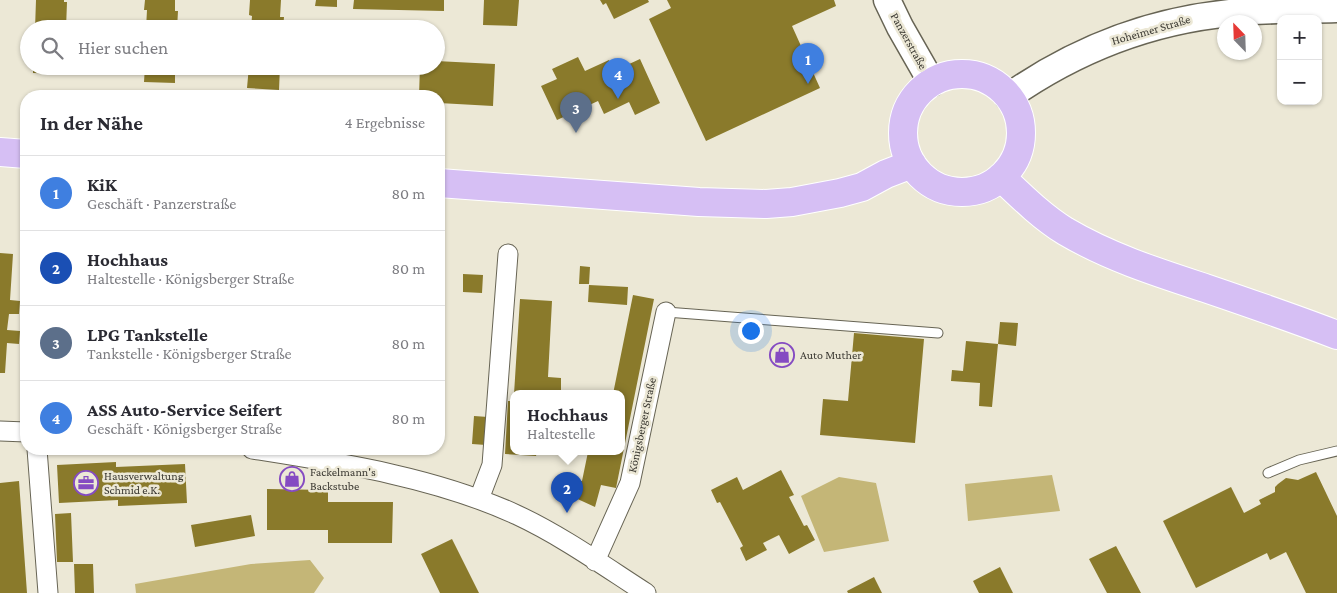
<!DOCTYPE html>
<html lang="de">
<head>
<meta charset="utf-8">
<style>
	body { margin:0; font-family:"Crimson Pro",serif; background:#f7f7f7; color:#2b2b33 }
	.controls { position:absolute; right:15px; top:15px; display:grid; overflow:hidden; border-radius:10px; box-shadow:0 1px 4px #0004 }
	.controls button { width:45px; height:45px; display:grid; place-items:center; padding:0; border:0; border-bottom:1px solid #e1e1e2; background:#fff; color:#2b2b33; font:25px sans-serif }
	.compass { position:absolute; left:1217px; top:15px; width:45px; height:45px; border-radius:50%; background:#fff; box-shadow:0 1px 4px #0004; rotate:337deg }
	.you { position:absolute; left:750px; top:330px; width:18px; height:18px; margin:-12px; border:4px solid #fff; border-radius:50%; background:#1a73e8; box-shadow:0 0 0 8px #1a73e833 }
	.badge { display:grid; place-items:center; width:32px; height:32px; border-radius:50%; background:#854bc2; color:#fff; font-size:16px; font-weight:700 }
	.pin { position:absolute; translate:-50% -41px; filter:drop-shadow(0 1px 2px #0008) }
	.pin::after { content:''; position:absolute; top:26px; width:18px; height:15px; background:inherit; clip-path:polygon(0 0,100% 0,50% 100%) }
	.popup { position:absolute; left:510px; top:390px; width:115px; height:65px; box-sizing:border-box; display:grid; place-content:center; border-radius:10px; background:#fff; filter:drop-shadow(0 1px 4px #0005); font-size:16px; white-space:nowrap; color:#7c7c81 }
	.popup b { font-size:19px; color:#2b2b33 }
	.popup::after { content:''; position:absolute; left:50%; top:100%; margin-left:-10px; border:10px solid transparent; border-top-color:#fff }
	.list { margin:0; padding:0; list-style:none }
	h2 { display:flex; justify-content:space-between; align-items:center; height:65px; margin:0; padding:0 20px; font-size:21px }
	h2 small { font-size:16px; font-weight:400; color:#7c7c81 }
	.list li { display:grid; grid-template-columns:32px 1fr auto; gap:15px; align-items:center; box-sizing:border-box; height:75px; padding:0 20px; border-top:1px solid #e1e1e2 }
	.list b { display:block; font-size:19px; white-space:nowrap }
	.list p { margin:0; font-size:16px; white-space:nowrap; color:#7c7c81 }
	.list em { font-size:16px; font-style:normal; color:#7c7c81 }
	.icon { flex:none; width:28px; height:28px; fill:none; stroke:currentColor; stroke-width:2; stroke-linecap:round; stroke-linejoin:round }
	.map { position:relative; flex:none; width:1337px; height:593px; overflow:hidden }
	.search { position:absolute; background:#fff; box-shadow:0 1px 4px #0004; left:20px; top:20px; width:425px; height:55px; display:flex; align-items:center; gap:12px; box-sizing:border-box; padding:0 18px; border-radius:28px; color:#7c7c81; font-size:19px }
	.panel { position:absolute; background:#fff; box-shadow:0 1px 4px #0004; left:20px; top:90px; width:425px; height:365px; border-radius:20px }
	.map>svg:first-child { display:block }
	.green { fill:#c4b677 }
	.building { fill:#8a7a2b }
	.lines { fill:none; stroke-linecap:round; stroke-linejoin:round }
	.lane-casing { stroke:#676454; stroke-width:11 }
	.street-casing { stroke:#676454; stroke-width:21 }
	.secondary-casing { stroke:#676454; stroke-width:29 }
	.primary-casing { stroke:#fff; stroke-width:30 }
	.lane { stroke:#fff; stroke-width:9 }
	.street { stroke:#fff; stroke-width:19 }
	.secondary { stroke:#fff; stroke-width:26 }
	.primary { stroke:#d6bff4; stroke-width:28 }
	.labels { text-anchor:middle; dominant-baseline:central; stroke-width:5; stroke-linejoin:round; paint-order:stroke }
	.street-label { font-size:12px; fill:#3b3932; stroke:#ece8d6 }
	.poi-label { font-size:12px; fill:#3b3932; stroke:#ece8d6; text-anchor:start }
</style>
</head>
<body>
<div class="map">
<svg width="1337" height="593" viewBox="0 0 1337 593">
	<rect width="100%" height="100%" fill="#ece8d6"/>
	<path class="green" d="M1052,475L1060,511L968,521L965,484Z
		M839,477L876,483L889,541L824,552L801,496Z
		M310,560L324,578L314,593H136L135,584L251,564Z"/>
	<path class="building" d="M36,0H64V2H67L66,29H35Z
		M145,0H175V11H178L177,29H146L147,10H144Z
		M250,0H281L280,17H284L283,29H251L252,16L249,15Z
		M316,0H337V7L315,6Z
		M354,0H444V11L353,9Z
		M484,0H519L517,26L483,25Z
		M600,0H648L649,2L614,19L606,3L603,5Z
		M667,0H834L836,6L792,26L820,88L706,141L649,19L671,8Z
		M578,57L585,71L609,60L614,71L640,59L660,103L635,115L629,102L604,114L598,101L557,120L541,86L557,79L552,69Z
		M436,61L495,64L493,106L439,103V96H419L420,66H436Z
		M33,66H64V74L33,73Z
		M145,66H175V83L144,82Z
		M249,66H280L279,90L247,88Z
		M0,253L13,254L10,300L20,301L19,314H9L7,330L20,331L19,344L7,343L5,373H0Z
		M580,266L590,267L589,284H579Z
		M463,274L483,275L482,293L463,292Z
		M589,285L628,287L627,305L588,302Z
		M633,295L654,299L616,488L601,485L595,507L571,496L574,480L582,481L588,452H621V394H613Z
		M520,299L552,301L548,377L561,378V392L547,391V394H514Z
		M1000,322L1018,323L1016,346L998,344Z
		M854,333L924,339L915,443L820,435L823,399L848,401Z
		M966,341L998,344L992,407L979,406L980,383L951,381L952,370L963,371Z
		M508,401H513V452H537L536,456L505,454Z
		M474,416L488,417L486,445L472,444Z
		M116,462V467L185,464L187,503L118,506V500L59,503L57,465Z
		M781,470L794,495L789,497L804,526L807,525L815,540L789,554L779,535L763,543L767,550L746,561L740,548L743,546L720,502L717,503L711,490L737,477L743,490Z
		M1316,472L1337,516V593H1306L1286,552L1270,560L1267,553L1196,588L1163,521L1231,487L1244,513L1261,504L1259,500L1275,492V487L1278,484L1286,478L1298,480Z
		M19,481L27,593H0V483Z
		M267,489L328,490V502H393L392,543H328V530H267Z
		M71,513L73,562H57L55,514Z
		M251,515L255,536L195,547L191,525Z
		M452,539L479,593H440L421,554Z
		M1116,546L1141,593H1107L1089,559Z
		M74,564H93L94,593H75Z
		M1000,567L1013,593H979L973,581Z
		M874,577L882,593H848L847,591Z"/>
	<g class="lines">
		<defs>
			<path id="lane" d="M666,312L938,333
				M1268,473L1299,460L1337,451"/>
			<path id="street" d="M0,431L26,432
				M37,449L48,593
				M252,449C341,463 435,477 517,515C562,536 604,566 646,593
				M479,499L492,465L508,254
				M595,561L630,483L666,312"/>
			<path id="secondary" d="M887,0L900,27L932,83
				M1008,97C1075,50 1149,21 1230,13C1265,9 1302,10 1337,9"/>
			<path id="primary" d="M903 133a59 59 0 1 1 118 0a59 59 0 1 1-118 0Z
				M0,152L26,154
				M1001,177C1021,196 1041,216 1065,231C1109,257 1156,272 1205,288C1249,303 1293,318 1337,335
				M439,183L699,202L766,204L792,202L840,193L862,187L886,174L912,164"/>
		</defs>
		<use href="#lane" class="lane-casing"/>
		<use href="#street" class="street-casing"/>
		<use href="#secondary" class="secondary-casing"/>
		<use href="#primary" class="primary-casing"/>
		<use href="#lane" class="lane"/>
		<use href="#street" class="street"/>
		<use href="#secondary" class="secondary"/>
		<use href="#primary" class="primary"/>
	</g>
	<defs>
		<symbol id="shop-ring" viewBox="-11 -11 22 22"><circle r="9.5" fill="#ece8d6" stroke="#854bc2" stroke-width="1.5"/><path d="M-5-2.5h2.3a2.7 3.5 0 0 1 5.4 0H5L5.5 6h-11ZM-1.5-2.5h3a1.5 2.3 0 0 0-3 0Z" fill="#854bc2"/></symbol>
		<symbol id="office-ring" viewBox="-11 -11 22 22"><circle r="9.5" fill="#ece8d6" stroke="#854bc2" stroke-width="1.5"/><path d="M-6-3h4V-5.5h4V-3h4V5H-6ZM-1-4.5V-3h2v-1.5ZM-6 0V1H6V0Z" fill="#854bc2"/></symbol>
	</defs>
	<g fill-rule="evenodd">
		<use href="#shop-ring" x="768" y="341" width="28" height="28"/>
		<use href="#shop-ring" x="278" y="465" width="28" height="28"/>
		<use href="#office-ring" x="72" y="469" width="28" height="28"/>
	</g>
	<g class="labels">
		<g class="street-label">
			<text transform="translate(1151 30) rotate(-16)">Hoheimer Straße</text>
			<text transform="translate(909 41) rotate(61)">Panzerstraße</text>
			<text transform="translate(642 425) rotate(-78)">Königsberger Straße</text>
		</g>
		<g class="poi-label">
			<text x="800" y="355">Auto Muther</text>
			<text x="310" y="472">Fackelmann's<tspan x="310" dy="14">Backstube</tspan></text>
			<text x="104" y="476">Hausverwaltung<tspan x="104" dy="14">Schmid e.K.</tspan></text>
		</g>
	</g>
</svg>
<div class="controls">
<button>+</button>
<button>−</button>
</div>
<svg class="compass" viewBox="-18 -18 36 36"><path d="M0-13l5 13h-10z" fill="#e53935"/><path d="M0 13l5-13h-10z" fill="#7c7c81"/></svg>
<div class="you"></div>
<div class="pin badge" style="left:808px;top:84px;background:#3f7fe0">1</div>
<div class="pin badge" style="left:567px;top:513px;background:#1a4fb4">2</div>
<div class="popup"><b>Hochhaus</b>Haltestelle</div>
<div class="pin badge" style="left:576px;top:133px;background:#5c6f8a">3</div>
<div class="pin badge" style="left:618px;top:99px;background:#3f7fe0">4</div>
<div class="search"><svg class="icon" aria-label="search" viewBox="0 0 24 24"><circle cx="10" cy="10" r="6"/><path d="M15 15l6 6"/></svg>Hier suchen</div>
<section class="panel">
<h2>In der Nähe<small>4 Ergebnisse</small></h2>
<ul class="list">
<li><span class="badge" style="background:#3f7fe0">1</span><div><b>KiK</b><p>Geschäft · Panzerstraße</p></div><em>80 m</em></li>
<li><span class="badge" style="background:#1a4fb4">2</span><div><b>Hochhaus</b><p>Haltestelle · Königsberger Straße</p></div><em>80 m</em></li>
<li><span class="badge" style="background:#5c6f8a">3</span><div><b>LPG Tankstelle</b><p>Tankstelle · Königsberger Straße</p></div><em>80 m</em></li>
<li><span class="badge" style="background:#3f7fe0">4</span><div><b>ASS Auto-Service Seifert</b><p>Geschäft · Königsberger Straße</p></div><em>80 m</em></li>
</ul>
</section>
</div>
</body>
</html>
